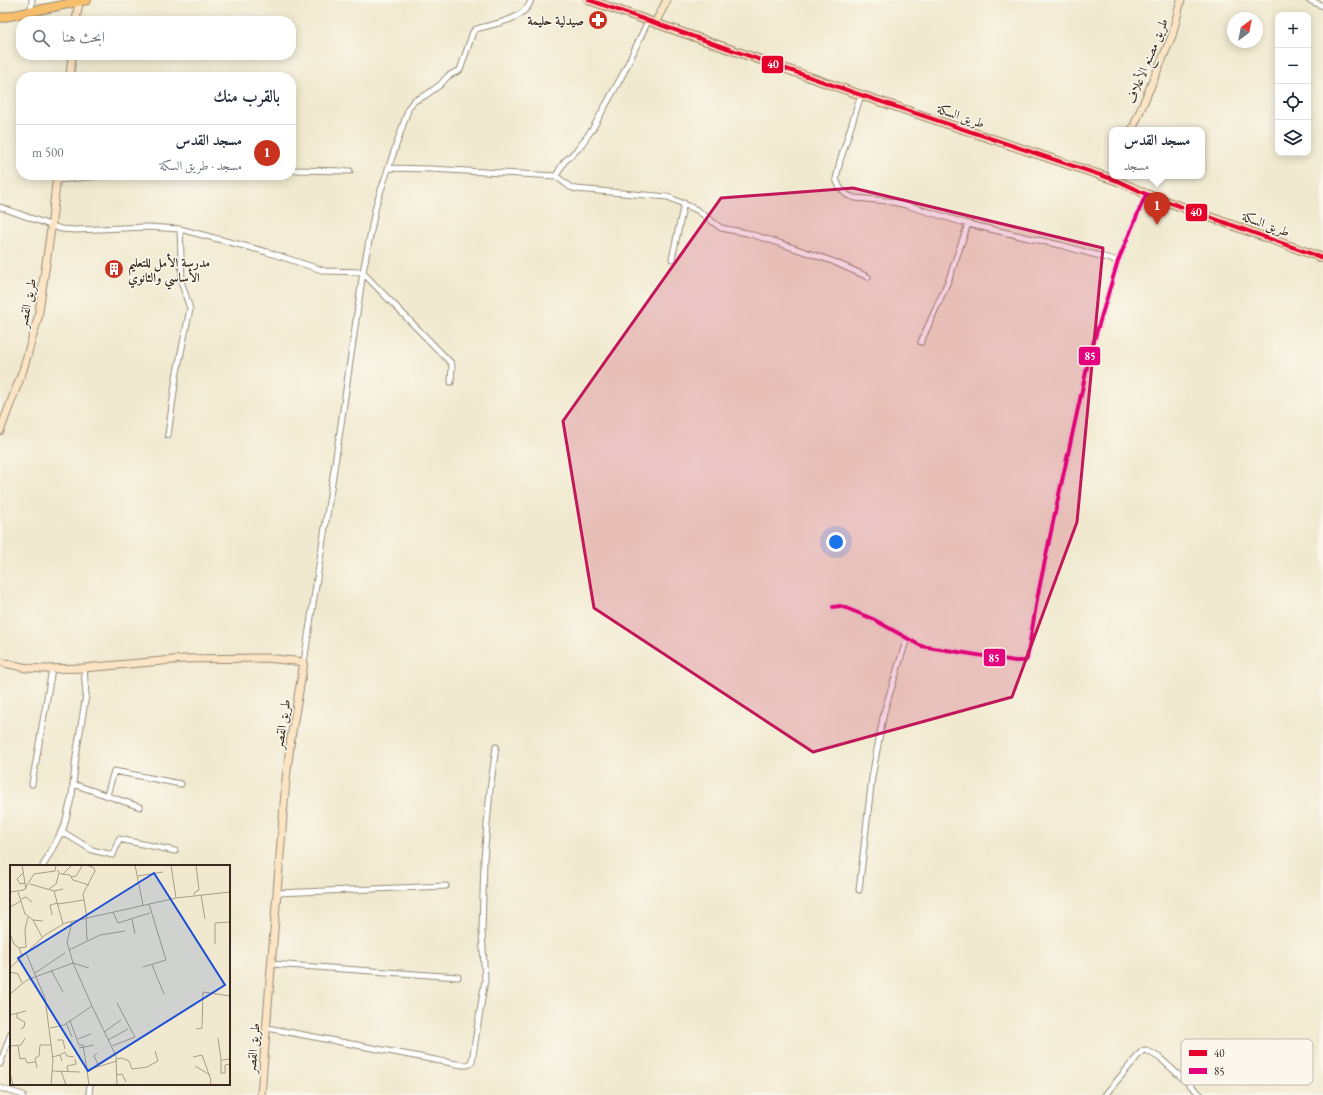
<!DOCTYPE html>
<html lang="ar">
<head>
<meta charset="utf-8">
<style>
	body { margin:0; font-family:"EB Garamond",Amiri,serif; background:#f6f6f7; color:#1f2937; direction:rtl }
	.controls { position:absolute; right:12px; top:12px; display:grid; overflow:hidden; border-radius:8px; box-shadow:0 2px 10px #0003 }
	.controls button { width:36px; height:36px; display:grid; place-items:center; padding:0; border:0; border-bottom:1px solid #e0e1e3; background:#fff; color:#1f2937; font:20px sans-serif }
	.compass { position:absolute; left:1227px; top:12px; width:36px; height:36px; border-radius:50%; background:#fff; box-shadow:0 2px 10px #0003; rotate:32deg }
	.you { position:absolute; left:836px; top:542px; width:14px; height:14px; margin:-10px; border:3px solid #fff; border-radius:50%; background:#1a73e8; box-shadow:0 0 0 6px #1a73e833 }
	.badge { display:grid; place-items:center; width:26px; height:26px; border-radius:50%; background:#c8321e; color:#fff; font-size:13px; font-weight:700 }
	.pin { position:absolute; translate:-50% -33px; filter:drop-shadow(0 1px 2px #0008) }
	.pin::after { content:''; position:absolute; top:21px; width:14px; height:12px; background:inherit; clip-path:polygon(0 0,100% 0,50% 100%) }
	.popup { position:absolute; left:1109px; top:127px; width:96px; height:52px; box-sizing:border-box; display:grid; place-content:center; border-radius:8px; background:#fff; filter:drop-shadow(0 1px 3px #0005); font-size:13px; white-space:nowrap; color:#747a83 }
	.popup b { font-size:15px; color:#1f2937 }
	.popup::after { content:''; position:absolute; left:50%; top:100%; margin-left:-8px; border:8px solid transparent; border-top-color:#fff }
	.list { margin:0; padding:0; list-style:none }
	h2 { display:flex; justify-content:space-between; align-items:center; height:52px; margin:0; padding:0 16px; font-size:17px }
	h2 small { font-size:13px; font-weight:400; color:#747a83 }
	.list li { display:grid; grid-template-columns:26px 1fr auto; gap:12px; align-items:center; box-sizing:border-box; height:56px; padding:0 16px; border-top:1px solid #e0e1e3 }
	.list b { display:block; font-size:15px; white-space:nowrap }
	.list p { margin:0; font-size:13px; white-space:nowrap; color:#747a83 }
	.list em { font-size:13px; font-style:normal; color:#747a83 }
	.icon { flex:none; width:22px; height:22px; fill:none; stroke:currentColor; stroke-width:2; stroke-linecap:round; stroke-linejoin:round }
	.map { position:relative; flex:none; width:1323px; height:1095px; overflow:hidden; direction:ltr }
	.search { position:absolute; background:#fff; box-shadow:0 2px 10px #0003; left:16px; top:16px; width:280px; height:44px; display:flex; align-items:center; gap:10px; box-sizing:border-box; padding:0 14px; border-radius:16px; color:#747a83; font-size:15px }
	.panel { position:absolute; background:#fff; box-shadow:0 2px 10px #0003; left:16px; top:72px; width:280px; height:108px; border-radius:16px; direction:rtl }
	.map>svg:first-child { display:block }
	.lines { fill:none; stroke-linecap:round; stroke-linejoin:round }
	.street-casing { stroke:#968a76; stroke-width:7 }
	.secondary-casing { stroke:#968a76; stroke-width:9 }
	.primary-casing { stroke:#968a76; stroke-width:10 }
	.street { stroke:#fff; stroke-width:5 }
	.secondary { stroke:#fce5c4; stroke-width:7 }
	.primary { stroke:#f8bf6c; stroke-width:8 }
	.bus-1-casing { stroke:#fbf7ec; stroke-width:7 }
	.bus-2-casing { stroke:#fbf7ec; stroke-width:7 }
	.bus-1 { stroke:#e4002b; stroke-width:4 }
	.bus-2 { stroke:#e5007d; stroke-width:4 }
	.marked { fill:#c2185b; fill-opacity:0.2; stroke:#c2185b; stroke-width:3; stroke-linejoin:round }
	.labels { text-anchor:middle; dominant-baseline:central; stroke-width:3; stroke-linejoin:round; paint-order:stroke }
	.poi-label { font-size:13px; font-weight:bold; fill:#3b2a1e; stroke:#fbf7ec; text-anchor:end }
	.street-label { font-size:13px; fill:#3b2a1e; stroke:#fbf7ec }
	.inset-road { fill:none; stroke:#a89d88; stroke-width:1 }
	.view { fill:#1d4ed8; fill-opacity:0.15; stroke:#1d4ed8; stroke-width:2 }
	.inset-edge { fill:none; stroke:#3b2a1e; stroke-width:2 }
	.key { fill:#fbf7ec; stroke:#c1baae; stroke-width:1 }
	.key-label { font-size:11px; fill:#3b2a1e }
	.line-badge { stroke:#fbf7ec; stroke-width:1.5 }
	.badge-label { font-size:11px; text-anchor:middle; font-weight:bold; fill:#fff }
</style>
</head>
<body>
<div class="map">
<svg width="1323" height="1095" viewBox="0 0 1323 1095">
	<rect width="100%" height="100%" fill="#fbf7ec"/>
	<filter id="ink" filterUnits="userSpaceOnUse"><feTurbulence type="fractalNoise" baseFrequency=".025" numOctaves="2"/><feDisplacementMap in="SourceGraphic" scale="8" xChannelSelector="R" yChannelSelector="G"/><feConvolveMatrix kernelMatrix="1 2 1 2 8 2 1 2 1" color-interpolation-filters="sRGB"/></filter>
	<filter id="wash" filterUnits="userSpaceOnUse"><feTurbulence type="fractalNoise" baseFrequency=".012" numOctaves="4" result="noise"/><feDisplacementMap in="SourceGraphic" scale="16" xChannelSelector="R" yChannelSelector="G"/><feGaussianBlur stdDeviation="0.9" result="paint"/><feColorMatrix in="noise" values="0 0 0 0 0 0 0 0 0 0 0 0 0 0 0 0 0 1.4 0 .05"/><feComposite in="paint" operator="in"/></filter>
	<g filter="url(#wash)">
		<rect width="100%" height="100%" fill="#f0e9cf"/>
	</g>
	<g filter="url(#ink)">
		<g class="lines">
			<defs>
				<path id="street" d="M1309,0L1323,6
					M31,11L32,0
					M861,95L840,161L836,179L840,188L847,195L855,198L888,201L906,205L968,224L1060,245L1118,261
					M388,168L431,169L556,176L570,187L576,189L668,197L697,210L721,228L747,233L779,243L832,261L868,277
					M291,170L350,171
					M556,176L564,162L579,148L593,128L623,74L648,21
					M56,180L112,175
					M0,207L61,229L75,230L147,227L180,229L267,252L325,271L363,272L340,431L304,662
					M672,259L684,203
					M363,272L376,205L409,107L414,101L426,95L440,85L448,76L460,70L473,32L476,29C493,24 526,20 531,0
					M364,274L451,363L452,366L451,382
					M921,342L949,279L968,224
					M168,435L176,377L190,309L182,284L180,229
					M833,607L840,606L846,608L873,619L921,646L1015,661H1025L1027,659L1038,594L1056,508L1090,354L1118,261L1146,194
					M32,784L52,669
					M73,784L140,807
					M107,795L114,771L181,784
					M61,831L92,850L113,855L119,839L175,851
					M43,866L64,827L72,795L76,756L86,695L84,668
					M859,890L872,777L884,712L907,638
					M277,893L446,886
					M272,964L458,977
					M267,1028L462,1065H468L472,1061L485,980L482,932L484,859L490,790L496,747
					M0,1064L11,1033
					M0,1088L23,1095
					M89,1095L90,1084
					M1105,1095L1142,1051L1146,1050L1160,1058L1201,1095"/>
				<path id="secondary" d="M76,21L79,2
					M655,23L667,0
					M70,77L72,55
					M1132,130L1172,36L1181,0
					M0,431L23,370L38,318L51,229L57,175
					M0,662L27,668L43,669L84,668L184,659L266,658L304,662L291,738L286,779L261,1095"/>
				<path id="primary" d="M589,0L861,95L1118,181L1146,194L1323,258
					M0,18L87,0"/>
			</defs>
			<use href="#street" class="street-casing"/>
			<use href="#secondary" class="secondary-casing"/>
			<use href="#primary" class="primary-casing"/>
			<use href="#street" class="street"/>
			<use href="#secondary" class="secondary"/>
			<use href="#primary" class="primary"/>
			<defs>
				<path id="bus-1" d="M589,0L861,95L1118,181L1146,194L1323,258"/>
				<path id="bus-2" d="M833,607L840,606L846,608L873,619L921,646L1015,661H1025L1027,659L1038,594L1056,508L1090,354L1118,261L1146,194"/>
			</defs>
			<use href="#bus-1" class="bus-1-casing"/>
			<use href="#bus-2" class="bus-2-casing"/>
			<use href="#bus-1" class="bus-1"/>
			<use href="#bus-2" class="bus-2"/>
		</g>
	</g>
	<path class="marked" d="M853,188L1103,248L1077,522L1012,697L813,752L594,608L563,421L721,198Z"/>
	<defs>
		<symbol id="pharmacy-disc" viewBox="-11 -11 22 22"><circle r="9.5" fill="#c8321e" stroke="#fbf7ec"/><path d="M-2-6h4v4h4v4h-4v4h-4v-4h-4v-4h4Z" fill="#fff"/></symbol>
		<symbol id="building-disc" viewBox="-11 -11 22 22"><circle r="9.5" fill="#c8321e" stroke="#fbf7ec"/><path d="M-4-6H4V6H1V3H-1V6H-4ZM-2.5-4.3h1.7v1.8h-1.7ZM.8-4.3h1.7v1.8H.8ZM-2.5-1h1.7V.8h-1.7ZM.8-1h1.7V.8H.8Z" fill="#fff"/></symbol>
	</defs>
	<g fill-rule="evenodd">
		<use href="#pharmacy-disc" x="587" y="9" width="22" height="22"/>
		<use href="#building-disc" x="103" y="258" width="22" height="22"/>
	</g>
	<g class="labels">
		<g class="poi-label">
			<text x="584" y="20">صيدلية حليمة</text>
			<text x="128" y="262" text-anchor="start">مدرسة الأمل للتعليم<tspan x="128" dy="15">الأساسي والثانوي</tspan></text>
		</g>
		<g class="street-label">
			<text transform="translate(1147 61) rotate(-68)">طريق مصنع الأعلاف</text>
			<text transform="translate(961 116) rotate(19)">طريق السكة</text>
			<text transform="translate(1266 224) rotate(20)">طريق السكة</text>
			<text transform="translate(27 303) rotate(-79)">طريق القصر</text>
			<text transform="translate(282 724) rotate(-81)">طريق القصر</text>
			<text transform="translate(253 1048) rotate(-85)">طريق القصر</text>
		</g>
	</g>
	<g transform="translate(10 865)">
		<rect width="220" height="220" fill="#f0e9cf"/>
		<path class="inset-road" d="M12,0L16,24M125,0L133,40M161,0L166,33M47,5L51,9L60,10L63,15L79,20M13,8L7,14L10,19L15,18M53,9L62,0M128,11L153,7M61,12L66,11L72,1M20,19L44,26L53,24M39,24L46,19L49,8M44,26L53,59M0,27L14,25L24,9L45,6L46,0M8,27L15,49L23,55L33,56M184,30L185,27L189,25L186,0M191,30L195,54M11,34L16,32L22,37M48,39L74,35M0,42L11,36M103,47L108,58L140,48M42,50L40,40L48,38M76,53L77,75M77,53L73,29L85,6L84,3L77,0M122,54L125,69M23,55L32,72M62,57L57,77L63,98M0,69L4,79L9,83M205,79V58L220,57M59,85L90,70L115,66M16,88L35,133L43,195L41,220M12,91L9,83L16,82L15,64L18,52M63,98L79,103M142,100L154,129M133,102L156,95L139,39M0,103L35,70L55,58L166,33L220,27M41,105L53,127M0,107L8,109L12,118M25,108L55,88M0,129L17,115L63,98L82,141M7,148V153L15,157L14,162L11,164M0,150L16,146M60,156L69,180M56,158L62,172M40,163L54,160L82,141L106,191L107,220M186,164L192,163L193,127L220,131M94,167L111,155M208,173L211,195L220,194M68,174L81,169M47,175H53L55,184M98,175L118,164M69,180H73L77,205M0,181L11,180L15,173M8,181L10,194L15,193L17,198L25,197M102,181L125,172L107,138M69,183L84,180M87,188L84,191L89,201M50,190L55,187L57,191L64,192M42,192L50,190L52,196M183,192L192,190L201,215L200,220M107,194L112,193L119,196L122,204L137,202L148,196L145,186M211,195V208H215V200L220,199M185,201L200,210M27,203L25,193L29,191L30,180H41M42,206L70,207M51,206L56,220M58,206L57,201L66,199L65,194M0,208L3,220M106,210L112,209L116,217M79,220L77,205L107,196"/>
		<path class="view" d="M144,8L215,120L78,206L8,93Z"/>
		<rect width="220" height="220" class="inset-edge"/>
	</g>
	<rect x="1181" y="1039" width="132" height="46" rx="6" class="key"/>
	<rect x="1189" y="1050" width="18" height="6" fill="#e4002b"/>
	<rect x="1189" y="1068" width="18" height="6" fill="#e5007d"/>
	<g class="key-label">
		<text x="1214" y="1057">40</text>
		<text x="1214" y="1075">85</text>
	</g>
	<g class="line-badge">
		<rect x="761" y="55" width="23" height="19" rx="4" fill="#e4002b"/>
		<rect x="1185" y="203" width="23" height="19" rx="4" fill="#e4002b"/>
		<rect x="1078" y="346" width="23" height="20" rx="4" fill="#e5007d"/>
		<rect x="983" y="648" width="23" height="19" rx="4" fill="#e5007d"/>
	</g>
	<g class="badge-label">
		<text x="773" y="68">40</text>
		<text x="1196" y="216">40</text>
		<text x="1090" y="360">85</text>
		<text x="994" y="662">85</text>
	</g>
</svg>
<div class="controls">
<button>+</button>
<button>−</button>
<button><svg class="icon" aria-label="locate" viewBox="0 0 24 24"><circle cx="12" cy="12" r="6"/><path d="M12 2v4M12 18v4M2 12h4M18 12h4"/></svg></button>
<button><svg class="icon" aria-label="layers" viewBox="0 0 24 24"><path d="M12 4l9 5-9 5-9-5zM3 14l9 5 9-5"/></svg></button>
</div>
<svg class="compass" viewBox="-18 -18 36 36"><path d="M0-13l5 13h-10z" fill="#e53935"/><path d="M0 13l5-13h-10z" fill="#747a83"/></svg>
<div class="you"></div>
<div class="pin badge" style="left:1157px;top:225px">1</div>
<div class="popup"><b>مسجد القدس</b>مسجد</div>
<div class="search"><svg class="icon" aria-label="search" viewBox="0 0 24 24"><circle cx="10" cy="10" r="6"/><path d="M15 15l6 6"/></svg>ابحث هنا</div>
<section class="panel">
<h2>بالقرب منك<small></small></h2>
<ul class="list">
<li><span class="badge">1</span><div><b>مسجد القدس</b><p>مسجد · طريق السكة</p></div><em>500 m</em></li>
</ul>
</section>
</div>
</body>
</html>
